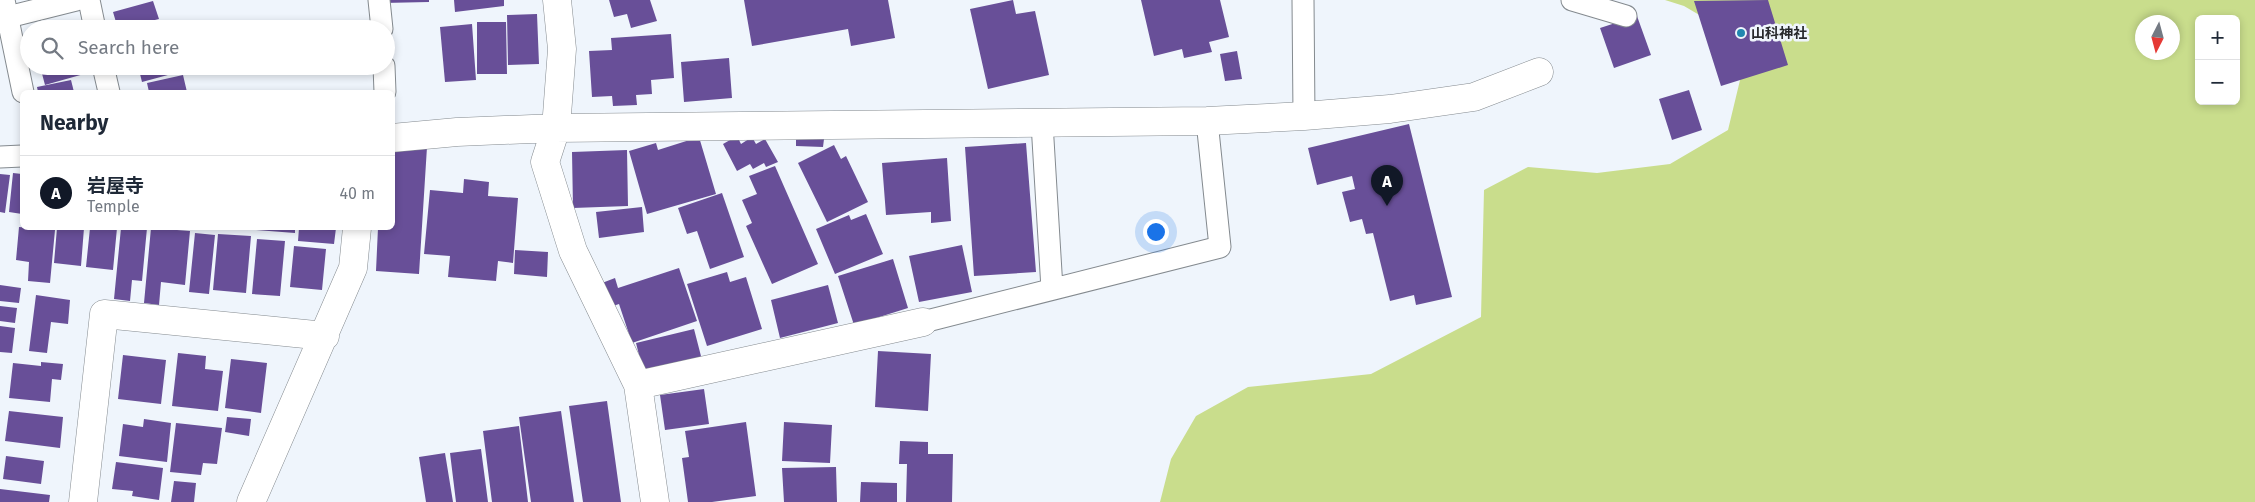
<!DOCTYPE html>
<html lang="en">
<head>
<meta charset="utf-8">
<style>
	body { margin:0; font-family:"Fira Sans","Noto Sans JP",sans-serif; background:#f2f2f3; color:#1f2937 }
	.controls { position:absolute; right:15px; top:15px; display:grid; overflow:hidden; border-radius:8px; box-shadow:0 2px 8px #0003 }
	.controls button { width:45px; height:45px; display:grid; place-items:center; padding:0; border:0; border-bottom:1px solid #e0e1e3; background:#fff; color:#1f2937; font:25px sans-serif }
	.compass { position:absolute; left:2135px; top:15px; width:45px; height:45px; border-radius:50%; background:#fff; box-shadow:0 2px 8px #0003; rotate:186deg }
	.you { position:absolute; left:1155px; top:231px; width:18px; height:18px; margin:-12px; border:4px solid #fff; border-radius:50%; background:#1a73e8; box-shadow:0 0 0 8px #1a73e833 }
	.badge { display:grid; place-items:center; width:32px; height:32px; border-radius:50%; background:#111827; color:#fff; font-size:16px; font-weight:700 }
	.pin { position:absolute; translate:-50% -41px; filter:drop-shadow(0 1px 2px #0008) }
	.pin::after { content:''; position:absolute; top:26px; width:18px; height:15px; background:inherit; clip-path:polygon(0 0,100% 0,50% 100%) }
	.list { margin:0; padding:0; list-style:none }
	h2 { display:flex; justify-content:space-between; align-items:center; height:65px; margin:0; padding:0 20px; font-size:21px }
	h2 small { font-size:16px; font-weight:400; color:#747a83 }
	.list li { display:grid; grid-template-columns:32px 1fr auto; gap:15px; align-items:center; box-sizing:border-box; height:75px; padding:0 20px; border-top:1px solid #e0e1e3 }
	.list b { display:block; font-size:19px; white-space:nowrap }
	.list p { margin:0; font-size:16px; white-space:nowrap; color:#747a83 }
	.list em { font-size:16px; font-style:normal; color:#747a83 }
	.icon { flex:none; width:28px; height:28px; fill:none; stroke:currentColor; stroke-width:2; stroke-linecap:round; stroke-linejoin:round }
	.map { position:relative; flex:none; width:2255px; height:502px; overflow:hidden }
	.search { position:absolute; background:#fff; box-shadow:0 2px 8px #0003; left:20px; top:20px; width:375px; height:55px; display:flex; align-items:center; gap:12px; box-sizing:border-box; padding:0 18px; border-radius:28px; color:#747a83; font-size:19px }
	.panel { position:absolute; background:#fff; box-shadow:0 2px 8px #0003; left:20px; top:90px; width:375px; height:140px; border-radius:8px }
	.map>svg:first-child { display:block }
	.green { fill:#c9dd8c; fill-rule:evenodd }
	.building { fill:#684f98 }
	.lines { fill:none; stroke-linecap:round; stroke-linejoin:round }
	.service-casing { stroke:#848a8f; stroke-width:23 }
	.minor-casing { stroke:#848a8f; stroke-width:29 }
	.service { stroke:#fff; stroke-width:21 }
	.minor { stroke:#fff; stroke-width:28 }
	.poi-dot { fill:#2187b0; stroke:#eff5fc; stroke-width:2 }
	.labels { text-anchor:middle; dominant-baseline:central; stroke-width:5; stroke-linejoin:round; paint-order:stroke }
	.poi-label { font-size:14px; font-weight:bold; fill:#27292c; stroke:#eff5fc; text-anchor:start }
</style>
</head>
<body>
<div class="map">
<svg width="2255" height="502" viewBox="0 0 2255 502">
	<rect width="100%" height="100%" fill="#eff5fc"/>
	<path class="green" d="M1665,0H2255V502H1160L1171,459L1196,416L1248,387L1371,374L1481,317L1484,190L1528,167L1597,173L1670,164L1728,130L1741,76L1730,33L1684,6ZM2199,19H2236V101H2199ZM2142,22H2172V52H2142Z"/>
	<path class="building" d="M382,0H429V2L383,3Z
		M454,0H504V6L455,12Z
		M609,0H650L657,21L631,28L627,14L614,17Z
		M744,0H888L895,38L851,46L848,29L752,46Z
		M1013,0L1016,14L1035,11L1049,75L988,89L970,9Z
		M1141,0H1220L1229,37L1209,42L1212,52L1184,58L1182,49L1154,56Z
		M1768,0L1788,65L1721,86L1694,1Z
		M153,1L159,19L118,29L113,12Z
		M537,14L539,64L508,65L507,15Z
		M1637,16L1651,55L1614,68L1600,28Z
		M161,22L163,29H137V28Z
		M477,22H506L507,74H477Z
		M472,24L476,80L445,82L440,27Z
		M671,34L674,78L651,80L652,94L636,95L637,105L613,106L612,96L592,97L589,51L612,50L611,38Z
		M1237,51L1242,79L1225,81L1220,54Z
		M729,58L732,98L684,102L681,62Z
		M40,66H89L91,72L45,85Z
		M138,66H178L179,72L142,82Z
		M183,75L187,92H149L147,83Z
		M71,80L74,92H38L37,87Z
		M1689,90L1702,130L1672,140L1659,99Z
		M1409,124L1452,297L1416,305L1414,295L1390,301L1373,233L1366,234L1362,219L1350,222L1342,192L1355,189L1352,176L1317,185L1308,148Z
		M737,136L741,144L752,137L756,144L765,139L778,162L766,167L764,163L753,169L750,164L737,171L723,144Z
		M699,137L716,194L647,214L629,151L656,143L658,150Z
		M796,137L824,139L823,147L796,146Z
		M1026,143L1036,272L974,276L965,147Z
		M392,145L427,147L419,274L376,271L378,228H392Z
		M834,145L841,159L846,156L868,202L827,222L798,163Z
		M627,150L628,206L573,208L572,152Z
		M947,158L951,221L931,223V212L886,215L882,163Z
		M775,166L818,264L772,284L746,226L752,223L742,200L757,194L749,176Z
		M13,173L22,174V214L9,212Z
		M0,174L10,175L5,213L0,212Z
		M464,179L489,182L488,196L518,198L513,263L498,261L496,281L448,277L450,256L424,254L430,190L463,193Z
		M722,193L744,257L710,269L697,231L687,234L678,208Z
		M642,207L644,232L599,238L596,212Z
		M866,214L883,254L835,274L816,229L849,215L851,220Z
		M19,227L55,230L50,283L28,281L29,262L16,260Z
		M57,228H84L81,266L54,263Z
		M90,228H117L113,270L86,267Z
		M121,228H147L142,281L132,280L130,301L114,299Z
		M151,228L190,231L185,285L161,282L159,305L144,303Z
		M256,228H295V233L256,230Z
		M299,228H336L334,244L298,241Z
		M195,233L215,235L209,294L189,292Z
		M218,234L251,236L246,293L213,290Z
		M257,239L285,241L280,296L252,294Z
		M962,245L972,292L919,302L909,256Z
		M294,246L326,249L322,290L290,287Z
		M515,250L548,252L547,277L514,274Z
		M893,259L908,308L854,325L838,276Z
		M679,268L697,321L632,343L619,304L610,307L602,283L615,278L618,288Z
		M727,272L730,282L746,277L762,329L707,346L687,284Z
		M0,285L21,288L19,303L0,301Z
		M828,285L838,323L780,338L771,300Z
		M36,295L70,300L68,324L51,322L47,353L29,351Z
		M0,306L17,308L15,323L0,321Z
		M0,326L15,328L12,353L0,352Z
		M694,329L702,360L644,375L636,343Z
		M878,351L931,354L928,411L875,407Z
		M178,353L206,356L205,369L223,371L218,411L172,406Z
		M123,355L166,360L161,404L118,399Z
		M231,359L267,363L261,413L225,408Z
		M41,362L63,364L61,380L52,379L50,402L9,398L13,363L41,366Z
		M704,389L709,424L665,430L660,395Z
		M607,401L621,502H583L569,406Z
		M9,411L63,417L60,448L5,441Z
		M561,411L574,502H531L519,417Z
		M227,417L251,419L249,436L225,432Z
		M144,419L171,423L167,462L119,456L123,424L143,427Z
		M746,422L756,496L712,502H688L682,458L689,457L685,431Z
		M784,422L832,425L830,463L782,461Z
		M176,423L222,428L217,464L203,463L201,475L170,472Z
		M519,426L528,502H492L483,431Z
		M900,441L928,442V454H953L952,502H906L907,464H899Z
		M481,449L488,502H456L450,453Z
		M445,453L453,502H426L419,457Z
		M6,456L44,461L41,484L3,479Z
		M116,462L163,468L159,500L132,496L133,491L112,489Z
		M836,467L837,502H784L782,468Z
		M174,481L196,483L194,502H171Z
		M861,482L897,483V502H860Z
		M0,489L50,495L49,502H0Z"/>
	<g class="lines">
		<defs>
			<path id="service" d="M4,0L23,92
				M89,0L95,29
				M379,0L382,29
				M1303,0L1304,116
				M1572,0L1626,16
				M8,17L76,0
				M103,66L109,92
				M384,66L385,92
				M1042,123L1052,289
				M0,157L22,156
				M923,322L1220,247L1207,121"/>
			<path id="minor" d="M392,138L457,132L556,128L562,49L557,0
				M638,385L923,322
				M83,502L104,314L325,336
				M251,502L353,268L357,228
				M655,502L638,385L573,251L545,162L556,128L1207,121L1304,116L1390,109L1474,97L1539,72"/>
		</defs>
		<use href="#service" class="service-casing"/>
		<use href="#minor" class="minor-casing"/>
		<use href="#service" class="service"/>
		<use href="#minor" class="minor"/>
	</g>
	<circle class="poi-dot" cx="1741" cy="33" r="5"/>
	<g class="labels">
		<g class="poi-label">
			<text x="1751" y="33">山科神社</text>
		</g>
	</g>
</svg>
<div class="controls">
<button>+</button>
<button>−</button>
</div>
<svg class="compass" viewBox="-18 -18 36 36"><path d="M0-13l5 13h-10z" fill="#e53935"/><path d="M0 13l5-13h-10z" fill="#747a83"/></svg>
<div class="you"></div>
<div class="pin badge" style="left:1387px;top:206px">A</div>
<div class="search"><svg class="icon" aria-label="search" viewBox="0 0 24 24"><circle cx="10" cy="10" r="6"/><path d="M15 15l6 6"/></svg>Search here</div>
<section class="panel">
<h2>Nearby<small></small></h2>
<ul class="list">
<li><span class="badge">A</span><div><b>岩屋寺</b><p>Temple</p></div><em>40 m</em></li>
</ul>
</section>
</div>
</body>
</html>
